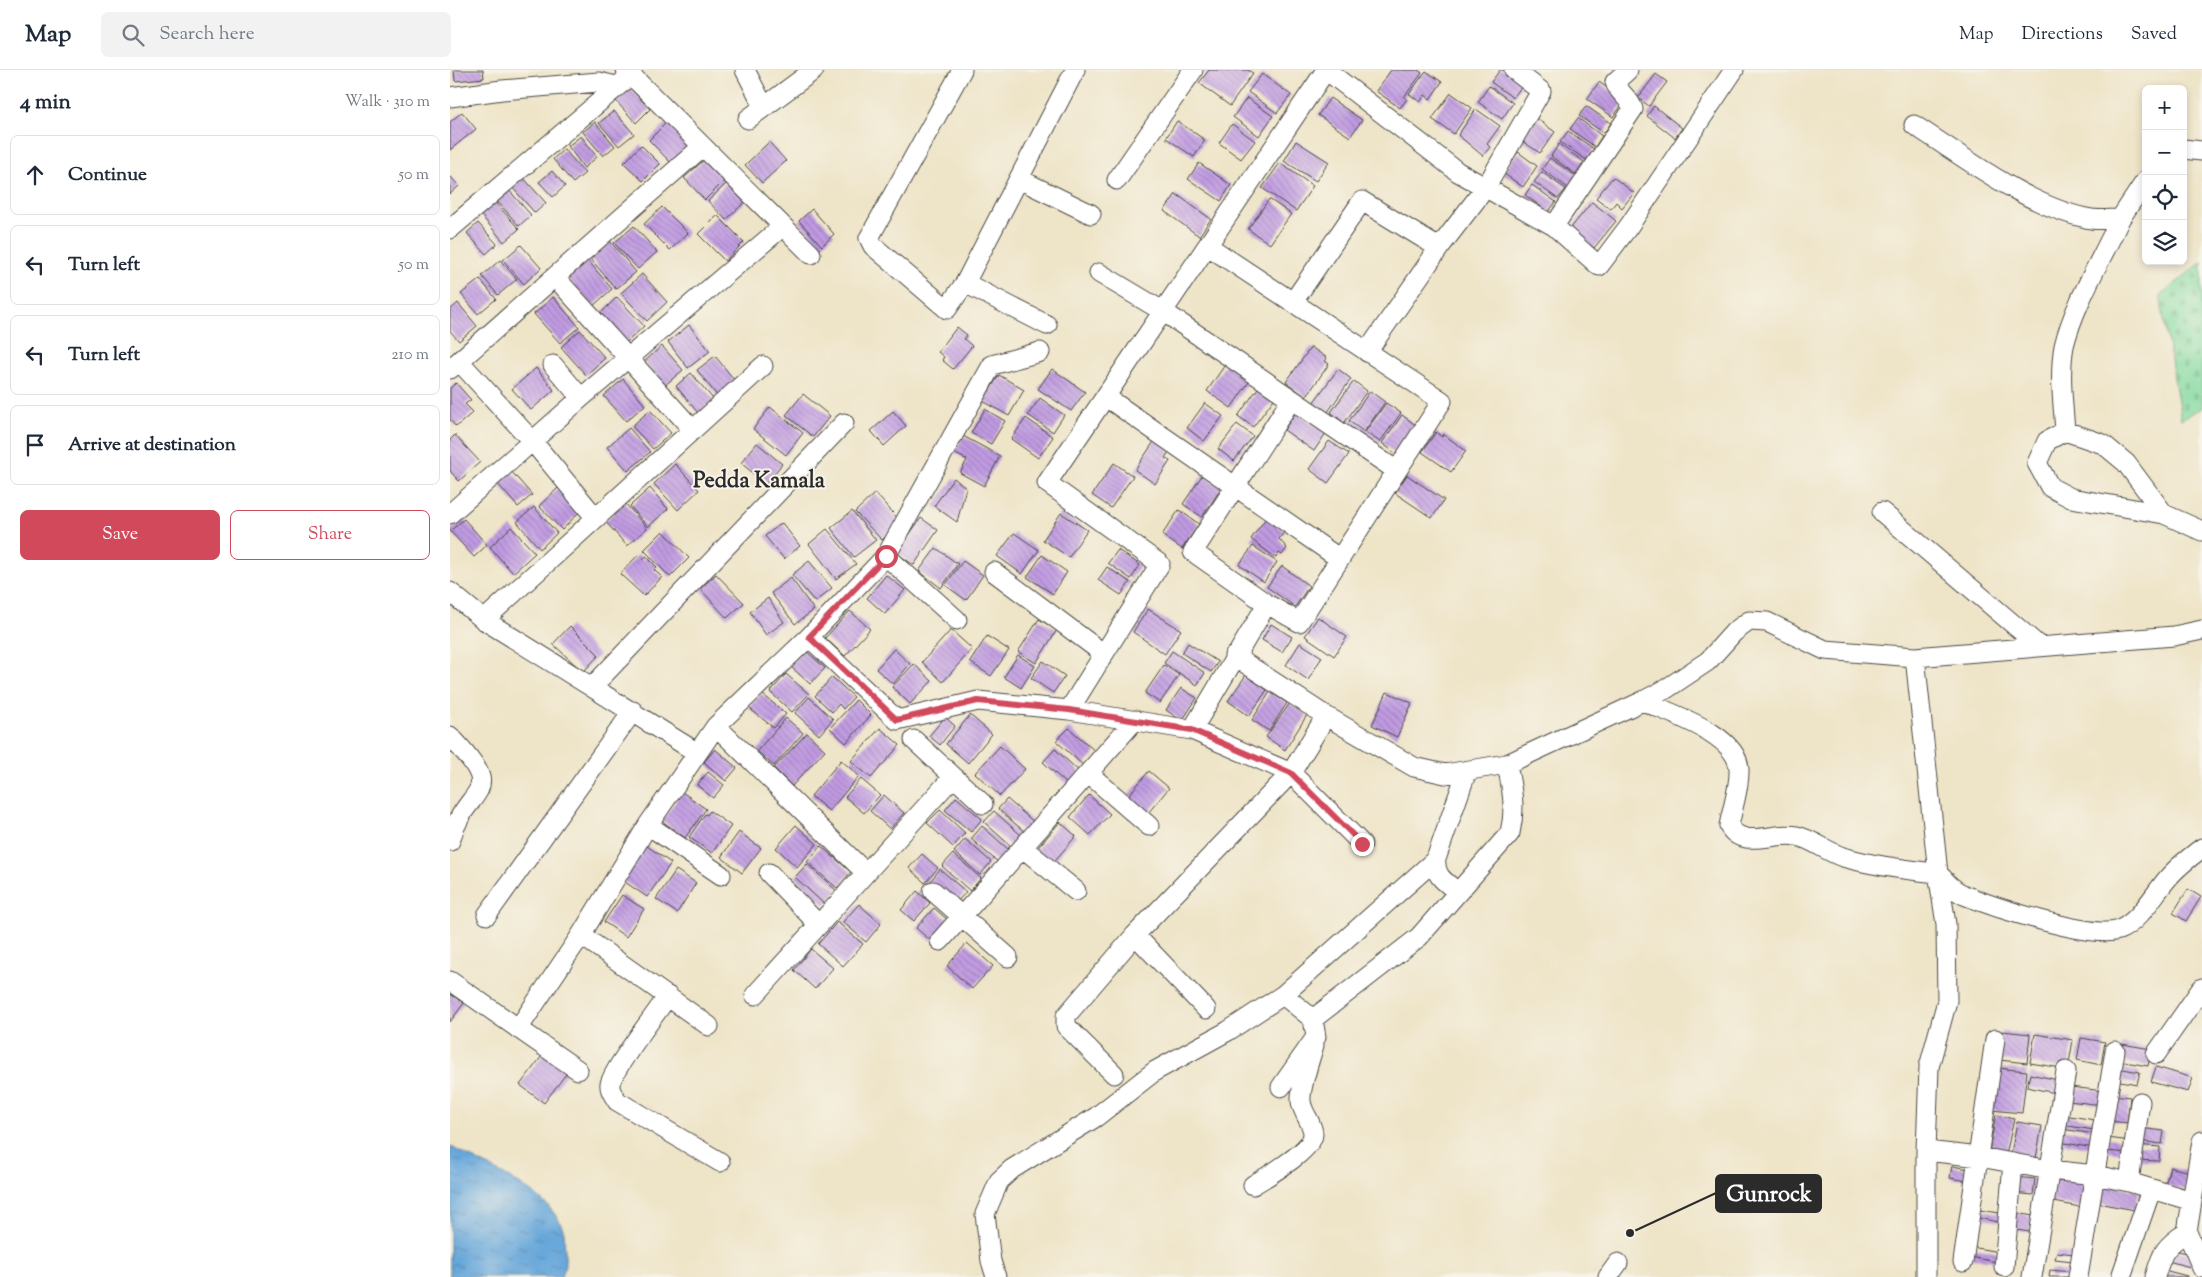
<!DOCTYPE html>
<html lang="en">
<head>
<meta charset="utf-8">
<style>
	body { margin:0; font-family:"Sorts Mill Goudy",serif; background:#f2f2f3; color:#1f2937 }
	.controls { position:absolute; right:15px; top:15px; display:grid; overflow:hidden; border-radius:8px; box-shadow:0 2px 8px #0003 }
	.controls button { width:45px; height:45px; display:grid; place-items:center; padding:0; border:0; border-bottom:1px solid #e0e1e3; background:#fff; color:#1f2937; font:25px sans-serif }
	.stop { position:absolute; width:15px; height:15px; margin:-11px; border:4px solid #d1495b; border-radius:50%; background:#fff }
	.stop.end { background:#d1495b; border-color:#fff; box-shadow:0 1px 5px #0008 }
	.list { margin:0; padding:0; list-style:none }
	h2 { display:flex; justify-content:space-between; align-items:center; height:65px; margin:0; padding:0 20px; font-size:21px }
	h2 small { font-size:16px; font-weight:400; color:#747a83 }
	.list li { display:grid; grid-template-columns:32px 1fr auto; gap:15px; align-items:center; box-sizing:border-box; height:80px; margin:0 10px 10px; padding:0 10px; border:1px solid #e0e1e3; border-radius:8px }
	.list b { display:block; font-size:19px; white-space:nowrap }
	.list em { font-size:16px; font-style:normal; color:#747a83 }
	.actions { display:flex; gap:10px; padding:15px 20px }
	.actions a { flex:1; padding:11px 0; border:1px solid #d1495b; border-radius:8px; text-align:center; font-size:18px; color:#d1495b }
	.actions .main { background:#d1495b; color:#fff }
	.icon { flex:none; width:28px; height:28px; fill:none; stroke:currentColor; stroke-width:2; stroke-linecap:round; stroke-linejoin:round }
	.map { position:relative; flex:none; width:1752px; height:1207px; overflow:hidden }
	header { display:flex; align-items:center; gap:30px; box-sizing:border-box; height:70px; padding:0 25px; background:#fff; border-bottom:1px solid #e0e1e3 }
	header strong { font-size:24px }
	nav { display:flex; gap:28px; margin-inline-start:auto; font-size:18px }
	.search { width:350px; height:45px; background:#f2f2f3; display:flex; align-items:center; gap:12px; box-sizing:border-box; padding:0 18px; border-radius:8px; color:#747a83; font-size:19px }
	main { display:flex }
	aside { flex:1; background:#fff }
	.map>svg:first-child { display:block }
	.cemetery { fill:url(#cemetery-stones); stroke:#568265 }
	.water { fill:url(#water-ripples); stroke:#496982 }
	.building { fill:url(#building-back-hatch) }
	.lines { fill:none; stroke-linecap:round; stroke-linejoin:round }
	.minor-casing { stroke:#484742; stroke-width:21 }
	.minor { stroke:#fff; stroke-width:19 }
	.route { stroke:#d1495b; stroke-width:6 }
	.labels { text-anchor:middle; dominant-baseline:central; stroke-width:4; stroke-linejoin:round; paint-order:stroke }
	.neighbourhood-label { font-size:22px; font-weight:bold; fill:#2b2b2b; stroke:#f7f3e8 }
	.leader { fill:none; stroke:#2b2b2b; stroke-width:2 }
	.callout-dot { fill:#2b2b2b; stroke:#f7f3e8; stroke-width:2 }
	.callout { fill:#2b2b2b; stroke:#2b2b2b; stroke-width:2 }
	.callout-label { font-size:22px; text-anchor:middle; font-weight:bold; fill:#fff }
</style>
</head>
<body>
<header>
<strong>Map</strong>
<div class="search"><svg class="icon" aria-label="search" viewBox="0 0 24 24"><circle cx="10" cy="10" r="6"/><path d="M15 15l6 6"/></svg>Search here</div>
<nav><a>Map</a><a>Directions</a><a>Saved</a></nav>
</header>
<main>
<aside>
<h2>4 min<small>Walk · 310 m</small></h2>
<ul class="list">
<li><svg class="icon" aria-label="ahead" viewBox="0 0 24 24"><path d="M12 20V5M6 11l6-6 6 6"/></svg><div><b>Continue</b></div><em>50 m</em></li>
<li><svg class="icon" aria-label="left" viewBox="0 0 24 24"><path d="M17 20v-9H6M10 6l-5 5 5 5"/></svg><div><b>Turn left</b></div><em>50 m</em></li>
<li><svg class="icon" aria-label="left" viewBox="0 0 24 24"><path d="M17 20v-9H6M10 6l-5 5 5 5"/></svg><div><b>Turn left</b></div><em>210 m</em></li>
<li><svg class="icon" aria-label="arrive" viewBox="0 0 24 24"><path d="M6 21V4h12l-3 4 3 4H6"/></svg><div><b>Arrive at destination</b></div></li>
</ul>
<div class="actions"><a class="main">Save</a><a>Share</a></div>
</aside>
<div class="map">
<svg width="1752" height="1207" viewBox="0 0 1752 1207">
	<defs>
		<pattern id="cemetery-stones" width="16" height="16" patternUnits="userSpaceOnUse" patternTransform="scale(1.25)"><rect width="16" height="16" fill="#81da9f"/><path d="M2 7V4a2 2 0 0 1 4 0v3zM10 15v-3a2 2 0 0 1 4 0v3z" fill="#70bb89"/></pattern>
		<pattern id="water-ripples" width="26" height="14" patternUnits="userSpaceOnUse" patternTransform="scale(1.25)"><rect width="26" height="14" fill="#67a7da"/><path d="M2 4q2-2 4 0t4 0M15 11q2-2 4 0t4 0" fill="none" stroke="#5588b1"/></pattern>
		<pattern id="building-back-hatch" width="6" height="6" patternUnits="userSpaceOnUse" patternTransform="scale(1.25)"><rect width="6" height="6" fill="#c19be3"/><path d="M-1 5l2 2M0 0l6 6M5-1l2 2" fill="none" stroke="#9d7fb8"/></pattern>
	</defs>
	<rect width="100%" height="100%" fill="#f7f3e8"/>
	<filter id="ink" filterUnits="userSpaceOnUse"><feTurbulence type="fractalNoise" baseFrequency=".02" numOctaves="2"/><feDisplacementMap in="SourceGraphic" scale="10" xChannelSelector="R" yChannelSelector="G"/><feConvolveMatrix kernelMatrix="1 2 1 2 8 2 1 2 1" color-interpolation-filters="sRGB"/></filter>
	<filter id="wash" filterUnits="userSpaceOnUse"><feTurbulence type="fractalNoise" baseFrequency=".0096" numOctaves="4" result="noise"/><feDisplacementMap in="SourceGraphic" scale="20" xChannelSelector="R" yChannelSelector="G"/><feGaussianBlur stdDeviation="1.12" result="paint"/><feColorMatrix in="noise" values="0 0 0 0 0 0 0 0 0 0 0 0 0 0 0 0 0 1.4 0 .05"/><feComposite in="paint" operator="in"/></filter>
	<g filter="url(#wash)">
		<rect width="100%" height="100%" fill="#eee4c7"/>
		<path class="cemetery" d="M1752,192V338L1731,349L1710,226Z"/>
		<path class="water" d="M0,1076C33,1096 103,1122 114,1162C115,1168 114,1175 115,1181C115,1191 116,1198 111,1207H0Z"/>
		<g id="blocks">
			<path class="building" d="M4,0H33L34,8L5,11Z
				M759,0H798L803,3L780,36L749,13Z
				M941,0H968L972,3L954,27L957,29L950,38L926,21Z
				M1050,0H1056L1074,13L1063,28L1041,12Z
				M976,1L992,12L980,29L975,25L970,32L959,24Z
				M812,4L841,25L827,43L798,22Z
				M1206,4L1217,12L1199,36L1188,28Z
				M1149,12L1175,31L1163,47L1137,29Z
				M1039,16L1063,33L1052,49L1028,32Z
				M180,18L200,39L186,53L166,31Z
				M1001,23L1022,38L1004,64L982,49Z
				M797,28L823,46L809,66L783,47Z
				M880,28L912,50L900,67L868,45Z
				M1136,36L1161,53L1154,63L1129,46Z
				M1204,36L1232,58L1225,68L1197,46Z
				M1026,39L1050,56L1037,74L1040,77L1033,86L1008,65Z
				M164,41L184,64L169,76L149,53Z
				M12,42L26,59L0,80V52Z
				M1082,45L1105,62L1090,83L1066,67Z
				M1128,48L1152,66L1145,77L1120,59Z
				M727,51L755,70L744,87L716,68Z
				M145,52L165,76L153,86L133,62Z
				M217,52L239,76L221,93L199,70Z
				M782,54L805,71L791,89L769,73Z
				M1118,61L1144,79L1136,90L1110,72Z
				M131,66L147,87L134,98L118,76Z
				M846,71L879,92L866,111L834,91Z
				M319,72L336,91L312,113L295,95Z
				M1109,74L1134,92L1125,104L1101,86Z
				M191,75L210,94L193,111L174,93Z
				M114,79L135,103L123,113L103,89Z
				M1068,82L1087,96L1073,117L1053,103Z
				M1100,88L1126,106L1118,118L1092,99Z
				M255,89L275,110L255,130L234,108Z
				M749,93L781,115L771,131L738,109Z
				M830,93L863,116L846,141L812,118Z
				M102,101L115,116L103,127L89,112Z
				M1092,102L1116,119L1108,129L1084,112Z
				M71,105L96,133L85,143L60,115Z
				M0,106L9,116L0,124Z
				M1163,107L1184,123L1172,138L1166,132L1161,139L1146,128Z
				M279,111L297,130L276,150L258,131Z
				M1082,115L1106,132L1098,142L1075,125Z
				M57,118L81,145L69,156L45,129Z
				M726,124L761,149L749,166L714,141Z
				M819,129L841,144L820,174L798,159Z
				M43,130L69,159L54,172L29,143Z
				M1142,132L1166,151L1144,178L1120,159Z
				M212,137L238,163L220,180L194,154Z
				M362,139L384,164L372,176L349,151Z
				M267,145L294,172L275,191L248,164Z
				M28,153L47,174L36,184L17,163Z
				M184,156L207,182L188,199L164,173Z
				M160,171L186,202L166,219L140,188Z
				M71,175L91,198L74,214L53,190Z
				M135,187L162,219L143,236L115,205Z
				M50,190L67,209L48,225L32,206Z
				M192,204L217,232L197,251L171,223Z
				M30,209L46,229L28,244L11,224Z
				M103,227L129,257L110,273L84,244Z
				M167,227L194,256L176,273L149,245Z
				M8,233L27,256L9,271L0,261V240Z
				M239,255L260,281L238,298L218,272Z
				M507,257L517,265L514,269L522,276L503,299L492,290L494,287L488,282Z
				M130,260L155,288L136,305L111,277Z
				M212,276L233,300L214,316L194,292Z
				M861,277L877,288L875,291L879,294L856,327L836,312Z
				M265,286L286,312L268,327L247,300Z
				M777,292L801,309L781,338L757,321Z
				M86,298L104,320L81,340L62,319Z
				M602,299L635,322L621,341L588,319Z
				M888,299L901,309L877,343L863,333Z
				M241,303L264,330L248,343L226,316Z
				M549,305L574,320L559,346L533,331Z
				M173,309L195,335L176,351L154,326Z
				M904,311L917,321L894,353L881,342Z
				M6,313L21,330L15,334L23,342L6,357L0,350V318Z
				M808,318L824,329L803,357L788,346Z
				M920,321L935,332L914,362L899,351Z
				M353,324L380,346L363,367L336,345Z
				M590,328L614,345L603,362L578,345Z
				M755,333L773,346L754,371L737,358Z
				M936,333L951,343L930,372L915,362Z
				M320,337L353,363L336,385L303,359Z
				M535,339L555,351L541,374L521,363Z
				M200,340L221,363L203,379L182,356Z
				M443,341L456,356L434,376L421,361Z
				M846,342L876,363L864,381L834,360Z
				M952,345L967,356L946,384L932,373Z
				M576,348L603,367L588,388L561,369Z
				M787,354L803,366L784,391L768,379Z
				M179,358L200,382L178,401L157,377Z
				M986,362L992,367L993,364L1016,381L1001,402L972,382Z
				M5,365L30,392L9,411L0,401V370Z
				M513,366L550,386L534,416L510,403L517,390L504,383Z
				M705,370L720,380L715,388L720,391L705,414L685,400Z
				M879,371L899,384L878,413L859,399Z
				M307,373L332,394L316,414L291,393Z
				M664,393L683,406L661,438L642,425Z
				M225,394L249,420L228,440L204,414Z
				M61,401L82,425L68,437L47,413Z
				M753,404L772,417L752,447L733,434Z
				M957,405L994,430L982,448L945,423Z
				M504,408L516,418L507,452L484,436Z
				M108,418L130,441L112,460L89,436Z
				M200,418L218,439L198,457L180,436Z
				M425,423L451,452L432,470L405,442Z
				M175,433L197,458L177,476L155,451Z
				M84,437L107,463L90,479L67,452Z
				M729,440L749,454L732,479L712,465Z
				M402,441L426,470L404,487L381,458Z
				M611,443L637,460L619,487L593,470Z
				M471,448L488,460L464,495L446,483Z
				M816,448L835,461L829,469L837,478L832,485L829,483L826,488L801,469Z
				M14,449L37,475L24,487L0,461Z
				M332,453L350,476L334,489L315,466Z
				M61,457L85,483L63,503L40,477Z
				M377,459L406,494L386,509L359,474Z
				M213,461L239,488L220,507L194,480Z
				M564,463L589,480L572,504L547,486Z
				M803,476L827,492L814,512L789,495Z
				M486,478L508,494L491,518L469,501Z
				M668,480L690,495L681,509L658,493Z
				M188,485L193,490L196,486L207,497L204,500L212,507L194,526L170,504Z
				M592,485L617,502L603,524L577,507Z
				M359,491L382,518L365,532L342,505Z
				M513,491L533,505L516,530L495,515Z
				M832,496L859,516L845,537L817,517Z
				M657,497L680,512L671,525L648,510Z
				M266,504L294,533L277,548L250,519Z
				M436,505L455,520L435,544L417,528Z
				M341,508L364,540L345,554L321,523Z
				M318,528L334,552L316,565L300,542Z
				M698,539L731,560L715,584L683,562Z
				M400,541L420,559L395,586L375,568Z
				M868,547L897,567L884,586L855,566Z
				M589,549L607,560L586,593L568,582Z
				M821,554L842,567L832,582L812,570Z
				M120,556L149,585L133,602L103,574Z
				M501,560L522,579L493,612L472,592Z
				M537,566L559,580L541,606L520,592Z
				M738,573L768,592L761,602L732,583Z
				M850,573L872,587L858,610L836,595Z
				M354,579L375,598L360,614L339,595Z
				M444,579L460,594L443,614L426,599Z
				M722,581L755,603L747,615L714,593Z
				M568,585L585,596L571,618L554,607Z
				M593,591L615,606L603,623L581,608Z
				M464,594L482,611L460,634L442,617Z
				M714,595L729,605L710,633L695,623Z
				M336,604L359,624L342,642L320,622Z
				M796,605L817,620L799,646L778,631Z
				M382,607L404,627L393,639L389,634L382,642L365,626Z
				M731,618L747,628L732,651L716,640Z
				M820,622L837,633L819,661L802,650Z
				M937,622L962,633L947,667L922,655Z
				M311,623L336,644L324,658L299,638Z
				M359,627L383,649L369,665L345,643Z
				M406,630L421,645L396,673L380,658Z
				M840,633L857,645L835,680L816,667Z
				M520,645L542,664L518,693L496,674Z
				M495,647L505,656L490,675L479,666Z
				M336,648L353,663L324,696L307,681Z
				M430,658L450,675L421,708L401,691Z
				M619,658L646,682L634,696L606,671Z
				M357,663L375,680L342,716L324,698Z
				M550,676L575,699L550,726L525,703Z
				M265,679L287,698L276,711L254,692Z
				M605,679L631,703L619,716L593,692Z
				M391,690L409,706L379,741L361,726Z
				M699,701L719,718L698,743L678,726Z
				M258,702L274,715L263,728L247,715Z
				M411,709L430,725L414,743L395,727Z
				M232,722L256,739L235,768L212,751Z
				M434,725L454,743L440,759L420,741Z
				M639,725L660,744L640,765L620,747Z
				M506,727L532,749L521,762L495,740Z
				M557,729L585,753L576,763L548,739Z
				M490,740L515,763L503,777L477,753Z
				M260,741L281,756L262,783L239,767L255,744L257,745Z
				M544,741L573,767L563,778L534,752Z
				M610,752L626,766L601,795L585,781Z
				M346,755L367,774L347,797L326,778Z
				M532,756L560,781L549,793L521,769Z
				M289,762L311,778L292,803L271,787Z
				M515,769L541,792L530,805L504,782Z
				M197,776L221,793L197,827L172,810Z
				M371,776L401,802L387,818L357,792Z
				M472,784L488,798L475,813L459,798Z
				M503,784L531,808L520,821L492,796Z
				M357,794L387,821L375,835L345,807Z
				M490,799L516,822L505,834L480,812Z
				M226,800L246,813L227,843L206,829Z
				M1738,819L1751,827L1736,851L1723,843Z
				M467,821L480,833L464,851L451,840Z
				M172,825L194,839L176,867L154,852Z
				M409,834L431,854L416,872L393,852Z
				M484,838L499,851L481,871L466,858Z
				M387,852L413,874L393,896L368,874Z
				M517,873L543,896L522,919L497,896Z
				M361,879L383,898L365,919L344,900Z
				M0,924L14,933L0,952Z
				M1552,961L1580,964L1577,993L1549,990Z
				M1585,964L1623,970L1618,999L1580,993Z
				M1631,968L1655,972L1651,995L1627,990Z
				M1672,974L1701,979L1698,996L1669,991Z
				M95,982L119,1000L94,1033L70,1015Z
				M1706,997L1743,1008L1738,1022L1701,1012Z
				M1546,998L1577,1001L1572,1043L1541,1040Z
				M1667,998L1690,1002L1687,1014L1665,1010Z
				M1580,1004L1613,1011L1610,1024L1577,1017Z
				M1620,1017L1654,1021L1653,1035L1618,1031Z
				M1663,1025L1680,1027L1677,1053L1659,1051Z
				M1546,1045L1564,1049L1556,1085L1539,1082Z
				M1614,1045L1645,1050L1644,1060L1612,1055Z
				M1567,1052L1592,1056L1586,1088L1561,1084Z
				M1690,1058L1714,1061L1712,1074L1689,1071Z
				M1611,1059L1646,1064L1644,1078L1609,1072Z
				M1658,1068L1680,1071L1679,1083L1656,1081Z
				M1686,1075L1710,1077L1709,1091L1685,1090Z
				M1502,1096L1525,1100L1523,1112L1500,1108Z
				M1720,1097L1740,1102L1735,1120L1715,1115Z
				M1604,1105L1640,1112L1635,1138L1599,1131Z
				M1565,1107L1585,1109L1583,1125L1563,1123Z
				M1646,1112L1689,1121L1685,1140L1642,1132Z
				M1529,1140L1557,1144L1555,1153L1527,1148Z
				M1562,1142L1583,1146L1580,1162L1559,1159Z
				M1521,1177L1549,1182L1547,1192L1519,1187Z
				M1721,1179L1747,1186L1744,1198L1718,1191Z
				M1607,1182L1624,1184L1623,1191L1605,1189Z
				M1600,1200L1621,1202V1207H1599Z
				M1714,1200L1737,1206V1207H1712Z"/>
		</g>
	</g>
	<g filter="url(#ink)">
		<use href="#blocks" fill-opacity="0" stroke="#484742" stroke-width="1"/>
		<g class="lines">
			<defs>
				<path id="minor" d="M176,0L361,184
					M295,0L314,37
					M512,0L419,168L423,176L497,239L515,213L625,0
					M876,0L1008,102L1104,156L1183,39C1180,28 1168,23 1165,12L1178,0
					M0,27L52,20L149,12L166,16
					M298,49L364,0
					M1464,55C1514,87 1578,136 1636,148C1647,151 1659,149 1670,149L1696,110
					M1733,79L1752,81
					M569,109L641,144
					M667,110L743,0
					M1104,156L1149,196L1179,156L1284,0
					M0,159L181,5
					M649,203L714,242L947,401
					M105,207L243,360
					M515,213L597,255
					M843,232L912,131L989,178
					M917,282L989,178L1036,117L1091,21L1064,0
					M9,291L83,372L145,447
					M103,295L131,328
					M0,299L252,77
					M656,327L890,489
					M1615,361C1613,333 1609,303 1614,276C1624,234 1652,189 1670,149
					M1432,442L1590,577
					M0,444L131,328L333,156
					M1714,444L1676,393L1653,374L1615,361L1597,371L1587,393L1600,417L1621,428L1714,444L1752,461
					M436,486L507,550
					M544,502L654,584
					M0,522L34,550L246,682
					M817,534L743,482L841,330
					M34,550L313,296
					M359,567L447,650L528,631L619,640L742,660L817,534L849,552L992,331L758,176
					M784,586L876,646L964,697L995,704L1057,694L1193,631L1216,619L1258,591L1284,562L1299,551L1317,552L1375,580L1465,587L1488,803L1496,854L1497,931L1479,997L1476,1081L1530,1087L1600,1100L1645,1105L1679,1112L1742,1131L1752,1071
					M1465,587L1724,566L1752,560
					M143,616L394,353
					M1193,631C1221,644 1287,664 1289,699C1290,717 1282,739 1279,756C1292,780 1325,761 1347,766C1364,770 1377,782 1393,787C1424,796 1456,800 1488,803C1496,812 1503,820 1514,825C1541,836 1643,870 1669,860C1689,852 1704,824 1718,808C1728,796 1740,787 1752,778
					M619,640L710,494L597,413L876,0
					M266,656L416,803
					M742,660L841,703L912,774
					M0,666C60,728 16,713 0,771
					M464,670L533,734
					M639,704L699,756
					M198,755L271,805
					M573,778L626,821
					M319,803L369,855
					M483,821L558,887
					M1008,822C995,812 984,806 986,789L1017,701
					M37,845L183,641
					M131,865L259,956
					M685,865L756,939
					M490,871L685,650
					M0,911L128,1000
					M305,925L503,707
					M833,925L986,789
					M218,926C207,942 163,999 160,1014C159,1020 164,1026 167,1031L270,1092
					M863,949L969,867L1060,763C1066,738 1062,719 1057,694
					M68,959L131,865L198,755L266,656L359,567L436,486L542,295L590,282
					M1706,984L1752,918
					M664,1004L616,956V946L685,865L841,703L876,646
					M1476,1081V1207
					M1679,1112L1690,1032
					M803,1115C816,1107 863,1080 863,1064C863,1053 852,1043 851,1031C850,1017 860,990 864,975
					M1742,1131L1737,1162L1752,1198
					M1513,1192L1545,969
					M1554,1197L1563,1093
					M1672,1204L1701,1120
					M546,1207L541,1191L535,1144L549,1111L562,1099L646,1047L705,1001L778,961L833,925L863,949L866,967L831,1017
					M1158,1207L1168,1193
					M1582,1207L1616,1001
					M1628,1207L1665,981
					M1705,1207C1712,1182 1715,1176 1737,1162"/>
			</defs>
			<use href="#minor" class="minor-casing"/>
			<use href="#minor" class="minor"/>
		</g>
	</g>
	<g class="lines" filter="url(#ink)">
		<path class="route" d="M436,486L359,567L447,650L528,631L619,640L742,660L841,703L912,774"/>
	</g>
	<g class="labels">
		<g class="neighbourhood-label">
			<text x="309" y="412">Pedda Kamala</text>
		</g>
	</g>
	<path class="leader" d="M1180 1163L1266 1123"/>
	<circle class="callout-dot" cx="1180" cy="1163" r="5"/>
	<rect class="callout" x="1266" y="1105" width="105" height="37" rx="5"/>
	<g class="callout-label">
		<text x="1319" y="1131">Gunrock</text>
	</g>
</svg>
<div class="controls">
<button>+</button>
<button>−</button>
<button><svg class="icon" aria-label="locate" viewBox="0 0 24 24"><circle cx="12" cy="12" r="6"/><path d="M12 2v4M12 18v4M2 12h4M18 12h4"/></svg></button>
<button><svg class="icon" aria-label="layers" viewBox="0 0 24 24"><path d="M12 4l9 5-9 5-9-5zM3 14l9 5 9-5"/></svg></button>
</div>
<div class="stop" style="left:436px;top:486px"></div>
<div class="stop end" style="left:912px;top:774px"></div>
</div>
</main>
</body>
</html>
